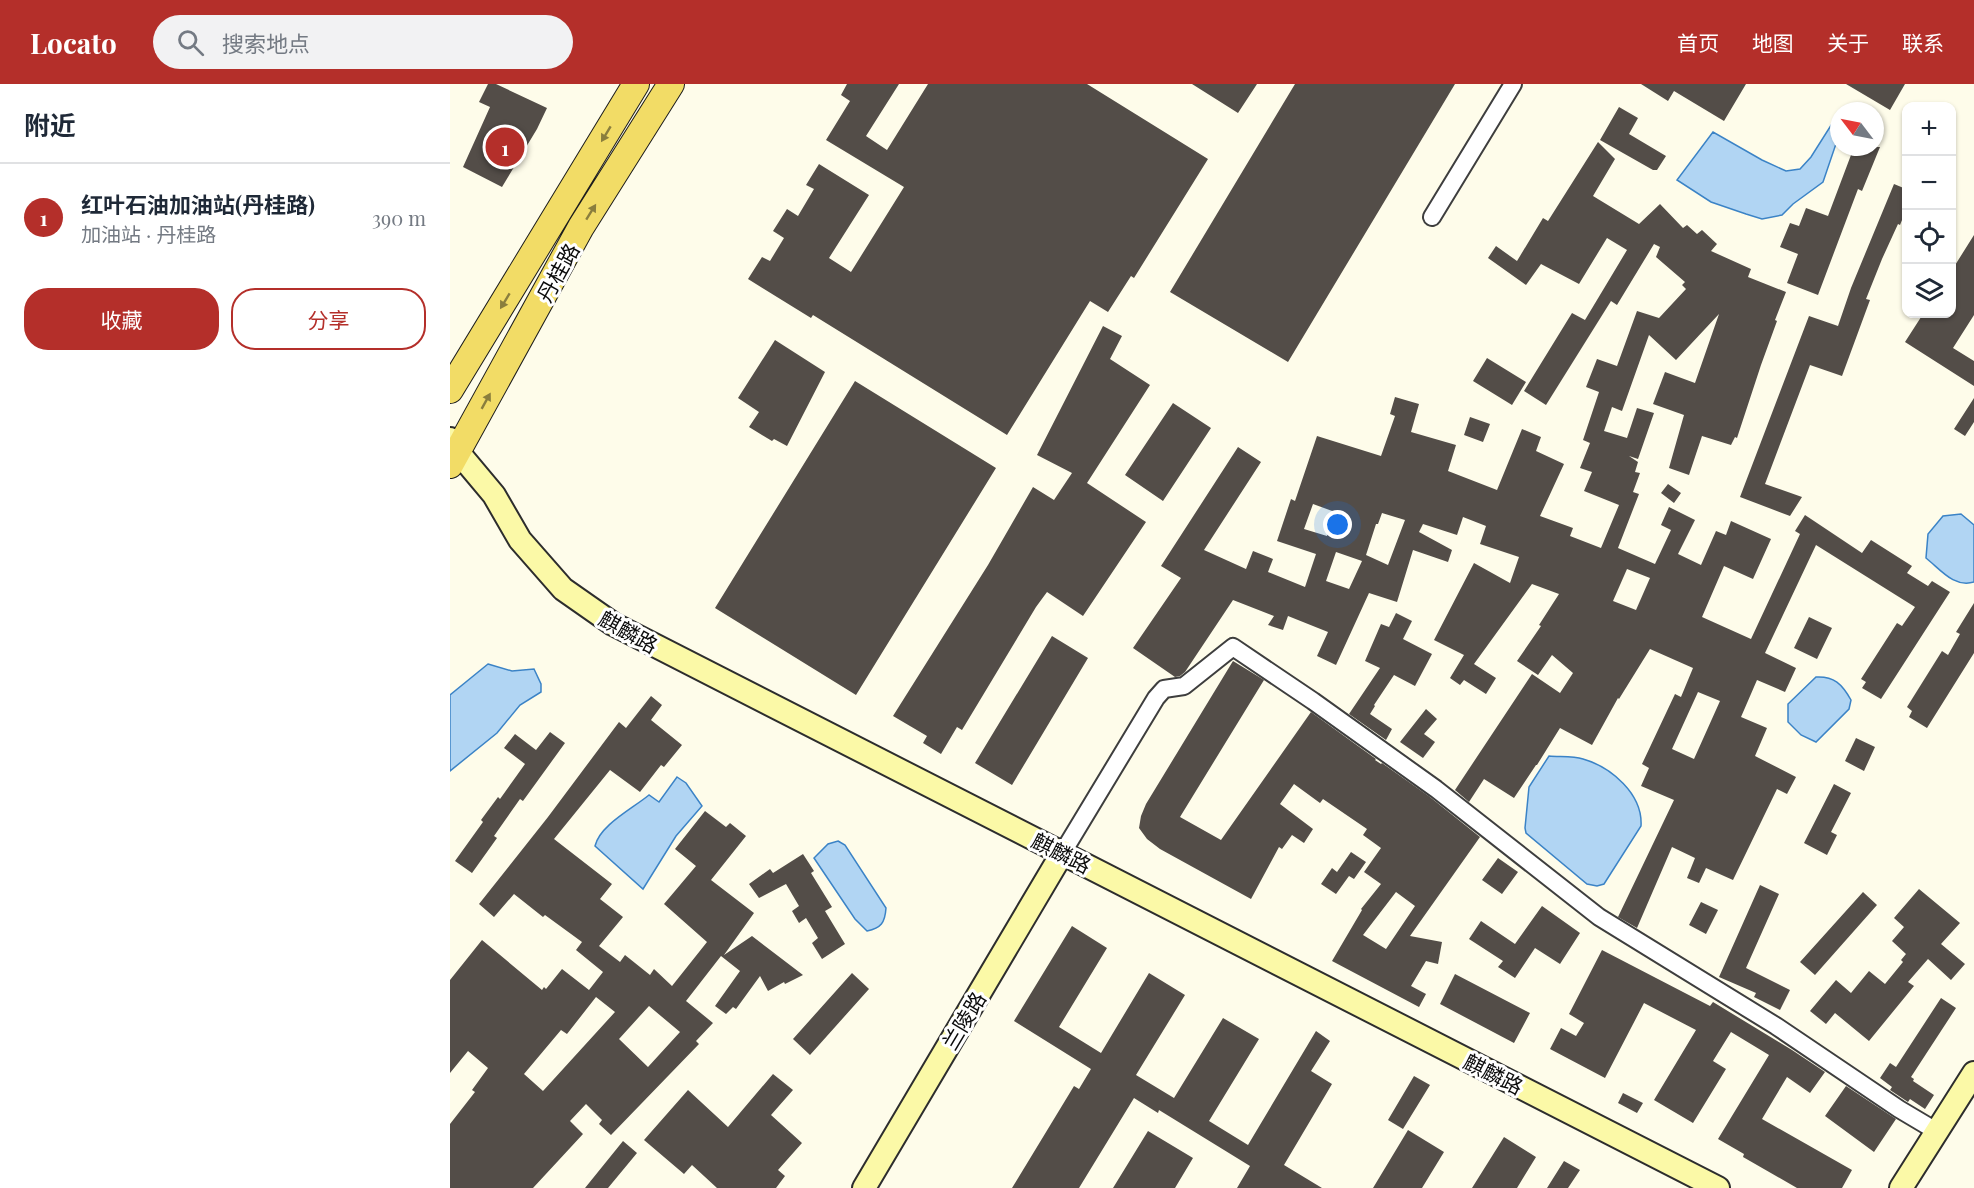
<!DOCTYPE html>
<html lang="zh">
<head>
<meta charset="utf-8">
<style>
	body { margin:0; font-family:"Playfair Display","Noto Sans SC",serif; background:#f2f2f3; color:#1f2937 }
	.controls { position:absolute; right:18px; top:18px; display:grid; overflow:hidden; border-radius:12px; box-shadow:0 2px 4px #0004 }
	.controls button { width:54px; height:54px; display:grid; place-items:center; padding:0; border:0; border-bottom:2px solid #e0e1e3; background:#fff; color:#1f2937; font:30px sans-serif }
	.compass { position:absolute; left:1380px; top:18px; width:54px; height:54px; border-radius:50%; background:#fff; box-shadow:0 2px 4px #0004; rotate:302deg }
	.you { position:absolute; left:888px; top:441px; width:21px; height:21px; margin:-15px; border:4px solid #fff; border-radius:50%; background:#1a73e8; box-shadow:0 0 0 9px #1a73e833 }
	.badge { display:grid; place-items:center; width:39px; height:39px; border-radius:50%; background:#b42f2a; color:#fff; font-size:20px; font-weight:700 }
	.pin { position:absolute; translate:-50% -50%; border:3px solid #fff; box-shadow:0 2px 6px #0006 }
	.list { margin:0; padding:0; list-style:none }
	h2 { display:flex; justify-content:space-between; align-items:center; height:78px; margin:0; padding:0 24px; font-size:26px }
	h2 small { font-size:20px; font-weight:400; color:#747a83 }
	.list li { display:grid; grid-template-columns:39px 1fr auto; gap:18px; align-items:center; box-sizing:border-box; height:108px; padding:0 24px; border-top:2px solid #e0e1e3 }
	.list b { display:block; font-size:22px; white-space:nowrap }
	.list p { margin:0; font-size:20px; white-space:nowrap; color:#747a83 }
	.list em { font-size:20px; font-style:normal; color:#747a83 }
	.actions { display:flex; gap:12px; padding:18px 24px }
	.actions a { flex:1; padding:14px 0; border:2px solid #b42f2a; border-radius:24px; text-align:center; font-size:21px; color:#b42f2a }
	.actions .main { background:#b42f2a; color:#fff }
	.icon { flex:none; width:33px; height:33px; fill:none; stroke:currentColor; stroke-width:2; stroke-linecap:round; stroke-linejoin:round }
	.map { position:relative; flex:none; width:1524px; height:1104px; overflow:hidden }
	header { display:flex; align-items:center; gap:36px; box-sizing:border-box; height:84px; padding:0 30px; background:#b42f2a; color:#fff }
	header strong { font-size:28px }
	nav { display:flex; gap:33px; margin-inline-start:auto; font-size:21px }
	.search { width:420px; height:54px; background:#f2f2f3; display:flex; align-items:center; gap:15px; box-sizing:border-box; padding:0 21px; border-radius:33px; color:#747a83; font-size:22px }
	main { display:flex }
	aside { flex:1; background:#fff }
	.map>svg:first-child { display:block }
	.water { fill:#b1d5f3; stroke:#3b83c6; stroke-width:1.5 }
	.building { fill:#534d48; fill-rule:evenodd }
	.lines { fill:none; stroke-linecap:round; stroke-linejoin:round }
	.street-casing { stroke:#3e3e3e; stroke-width:20 }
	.secondary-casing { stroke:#2d2d2d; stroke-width:26 }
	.primary-casing { stroke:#1c1c1c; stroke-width:28 }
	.street { stroke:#fff; stroke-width:16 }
	.secondary { stroke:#fbf9a7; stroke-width:22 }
	.primary { stroke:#f2dc66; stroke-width:26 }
	.oneway { fill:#8a7e3d }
	.labels { text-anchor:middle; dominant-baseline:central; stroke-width:6; stroke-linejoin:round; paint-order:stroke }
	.street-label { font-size:21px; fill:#0b0b0b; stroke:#fff }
</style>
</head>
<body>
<header>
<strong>Locato</strong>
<div class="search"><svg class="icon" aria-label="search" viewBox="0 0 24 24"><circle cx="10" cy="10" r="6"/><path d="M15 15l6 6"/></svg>搜索地点</div>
<nav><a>首页</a><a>地图</a><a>关于</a><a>联系</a></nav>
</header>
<main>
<aside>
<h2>附近<small></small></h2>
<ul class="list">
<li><span class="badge">1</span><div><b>红叶石油加油站(丹桂路)</b><p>加油站 · 丹桂路</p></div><em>390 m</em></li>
</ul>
<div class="actions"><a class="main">收藏</a><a>分享</a></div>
</aside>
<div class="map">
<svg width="1524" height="1104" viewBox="0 0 1524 1104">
	<rect width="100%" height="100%" fill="#fefcea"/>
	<path class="water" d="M1385,35L1389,37V51L1373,98L1343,120L1332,131L1312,135L1296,130L1261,118L1227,96L1263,48L1312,76L1336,87L1350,85L1361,73Z
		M1511,430L1524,441V498C1504,504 1491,486 1476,474L1478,450L1493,432Z
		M38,580L62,587L84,585L91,600V608L70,621L47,649L0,687V611Z
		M1366,593C1384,592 1392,600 1401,616L1399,625L1366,658L1351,651L1338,638V620Z
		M1099,672C1110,673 1123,672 1133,675C1161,683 1193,710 1191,742L1154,800L1147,802L1137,800L1076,749L1075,744L1079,703Z
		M227,693L236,699L252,722L226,752L193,805L145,762C150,741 182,725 199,711L209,718Z
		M388,757L395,761L436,824C435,839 431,844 417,847L405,835L364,774L378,760Z"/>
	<path class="building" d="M38,0H46L97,24L87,45L52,103L13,83L40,23L29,18Z
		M397,0H449L416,52L437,66L478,0H637L758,75L684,194L681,192L658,228L640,217L557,351L363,231L361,234L298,195L312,173L320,177L334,154L323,147L337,125L348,132L364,105L356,101L369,80L419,111L379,174L401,188L454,103L376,56L400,17L391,11Z
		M742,0H807L788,29Z
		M845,0H1005L838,278L720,208Z
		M1191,0H1296L1274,37L1224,7L1218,17Z
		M1396,0H1455L1440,26Z
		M1169,23L1188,34L1179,50L1216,72L1207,86H1203L1150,56Z
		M1148,58L1165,75L1143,112L1189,140L1210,120L1233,144L1237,141L1247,150L1252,146L1267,160L1261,167L1301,185L1298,193L1336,208L1325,236L1327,237L1311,281L1287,354L1285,353L1281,361L1252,352L1239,391L1219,384L1234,331L1203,320L1215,288L1245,299L1269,230L1226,276L1199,251L1172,327L1162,323L1154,347L1177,354L1187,324L1204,329L1188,375L1179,372L1188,378L1185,388L1190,389L1183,408L1189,410L1168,464L1205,480L1221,446L1211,441L1219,423L1245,436L1228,470L1251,481L1266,447L1276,451L1281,437L1321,455L1303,495L1274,482L1252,533L1301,555L1350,450L1345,447L1355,431L1412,469L1421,456L1462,482L1457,489L1478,502L1482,497L1500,508L1431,615L1412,604L1416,598L1411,595L1447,539L1452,542L1465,523L1366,461L1315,569L1346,584L1335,608L1307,596L1291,633L1317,644L1305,672L1346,693L1337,710L1327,705L1283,796L1256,784L1249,799L1237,794L1245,774L1222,763L1187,844L1168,833L1224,716L1191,702L1199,684L1192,680L1225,610L1231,613L1243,584L1200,565L1169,615L1168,614L1142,661L1110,644L1087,681H1086L1064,714L1034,695L1019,718L1005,706L1082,590L1110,609L1123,589L1102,571L1088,591L1067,577L1091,542L1089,541L1109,510L1082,500L1024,580L1046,594L1036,610L1014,596L1010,601L1000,594L1014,571L984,556L1024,479L1060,499L1069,473L1030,460L1036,442L1013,433L1007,451L973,440L969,448L1002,466L998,478L963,466L947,518L919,509L886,581L867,572L878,548L838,532L833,546L818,541L824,532L783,516L735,588L730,592L725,593L683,564L731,494L711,482L788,363L811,378L754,466L796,485L803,467L823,475L818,488L855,503L866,470L827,457L841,415L845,417L867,352L931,372L945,332L940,330L945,313L969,320L961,348L1006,361L998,387L1047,406L1072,345L1091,353L1086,367L1114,380L1090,432L1123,444L1120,452L1151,464L1169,421L1134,407L1142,388L1130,384L1140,359L1133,356L1149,308L1136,303L1147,275L1167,282L1187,227L1209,234L1236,205L1232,201L1235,198L1206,173L1210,163L1204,160L1167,221L1161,217L1096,321L1074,307L1122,229L1135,236L1177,166L1157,154L1129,200L1091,180L1076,201L1038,174L1046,162L1067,177L1093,134L1098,137ZM863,420L885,428L877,452L854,445ZM932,429L955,436L938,481L916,471L926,440H928ZM886,468L912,477L899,505L876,497ZM1177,485L1200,494L1186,526L1163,517ZM1248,608L1270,617L1244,675L1222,665Z
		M1404,63H1430L1412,107L1408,105L1368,211L1337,199L1348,170L1330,163L1340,139L1349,142L1356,124L1378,132Z
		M1444,100L1456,105V126L1450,141L1448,140L1432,175L1416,215L1420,216L1392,292L1360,281L1315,400L1352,413L1340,432L1290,413L1359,232L1388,242L1401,204Z
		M1524,151V231L1503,264L1524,277V302L1455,258L1473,230H1502V186Z
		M653,242L672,252L660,275L700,301L637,399L696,438L633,532L597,508L586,523L512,646L507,643L491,670L473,659L477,652L443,632L538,481L583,403L604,416L622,389L587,371Z
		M325,256L375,288L337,362L324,355L322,357L299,343L309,328L288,314Z
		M1037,274L1076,298L1062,321L1023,297Z
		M405,297L546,384L406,611L265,524Z
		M1524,314V338L1515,352L1504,345Z
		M723,319L761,344L713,417L675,391Z
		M1020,333L1040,340L1033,358L1014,351Z
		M1218,400L1231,409L1224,419L1211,409Z
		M1524,519V569L1477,644L1459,633L1462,627L1457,623L1492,567L1498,571L1510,550L1506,548Z
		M946,529L962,537L953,555L982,570L965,602L944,591L924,621L925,622L920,630L942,645L936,656L899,630L930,584L915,577L931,540L939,543Z
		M1359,533L1382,544L1367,575L1344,564Z
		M602,552L638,574L562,701L525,679Z
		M783,577L814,596L730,733L771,756L861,628L926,675L925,676L931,680L932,679L980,713L1030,753L960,852L992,858L988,880L976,877L961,902L976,910L969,923L882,877L912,826L911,825L931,800L914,788L931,764L913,751L917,745L873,715L870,719L844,700L830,720L863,745L854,759L842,751L832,765L829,763L801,815L710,765L697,755L689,744L691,732L696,720ZM946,808L965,822L936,865L913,851Z
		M201,612L212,621L201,636L232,661L214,683L211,681L190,708L160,686L104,755L162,800L150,815L173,833L149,862L170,878L175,871L200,891L204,885L222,902L257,858L214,820L246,782L225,765L255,727L276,743L280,739L296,752L261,796L304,829L274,871L302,852L353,891L335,900L334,898L318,907L310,892L286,925L283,923L276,930L265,922L290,887L271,872L236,917L263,939L246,957L249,960L161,1051L149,1040L152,1036L136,1020L120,1037L133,1050L83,1104H0V1040L25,1008L22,1006L38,984L18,967L0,989V896L32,856L92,906L94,903L96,905L112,885L139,906L153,888L126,866L132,858L95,831L93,833L64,810L44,833L29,820L98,733L169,638L176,644ZM146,913L165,928L93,1007L74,990L111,946L117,950ZM199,922L230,948L198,983L169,955Z
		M976,625L987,635L974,650L985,658L973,674L950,658Z
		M100,648L115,659L73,717L70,715L44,752L47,754L22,789L5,777L33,738L31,736L48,713L50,715L75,680L54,664L65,650L86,666Z
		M1406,654L1425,663L1414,687L1395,677Z
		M1384,700L1401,709L1381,748L1387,751L1377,771L1354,759Z
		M901,768L916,778L904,795L899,792L886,810L871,800L882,784L887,788Z
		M353,770L364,787L361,789L382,823L375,827L395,860L372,875L362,859L368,854L356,834L349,839L342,827L349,822L336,800L309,814L299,800L320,785L323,789Z
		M1048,774L1068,788L1052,810L1032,796Z
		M1310,801L1329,810L1296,884L1340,906L1330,926L1304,913L1306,909L1269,893Z
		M1469,805L1510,839L1491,860L1515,880L1501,896L1478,875L1458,898L1464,902L1419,957L1385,929L1376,940L1360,927L1386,896L1401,909L1419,887L1435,900L1453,878L1451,876L1456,870L1442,857L1454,843L1444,834Z
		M1413,808L1427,821L1365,891L1350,878Z
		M1251,818L1268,826L1256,850L1239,841Z
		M1092,822L1130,849L1110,880L1085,864L1065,894L1048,883L1053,877L1019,855L1031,837L1065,860Z
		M622,842L657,864L609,943L651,969L699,889L735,911L686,991L724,1014L773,934L809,955L759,1037L798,1061L866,947L880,957L861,987L882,1000L834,1081L872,1104H787L800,1082L709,1026L708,1029L684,1014L629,1104H562L624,1002L629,1005L641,985L564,937Z
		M1152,866L1260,922L1263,918L1342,966L1375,988L1360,1009L1337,993L1312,1035L1402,1086L1392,1104H1347L1293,1073L1294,1070L1268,1055L1319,971L1281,948L1263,977L1276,985L1243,1039L1204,1016L1246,946L1194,919L1155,994L1100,965L1111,944L1126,952L1134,939L1119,930Z
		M402,889L419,905L360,971L343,955Z
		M1005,890L1080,929L1064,959L990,920Z
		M1491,914L1506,924L1461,993L1464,995L1463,997L1484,1011L1475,1025L1460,1015L1458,1018L1440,1006L1442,1003L1430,994L1440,979L1446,983Z
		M323,990L343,1006L321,1031L352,1059L328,1086L335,1092L326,1104H267L242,1081L234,1090L194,1056L238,1006L278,1043Z
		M964,992L980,1001L953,1045L938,1036Z
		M1396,1002L1446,1035L1424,1068L1375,1032Z
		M1173,1009L1193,1019L1187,1029L1168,1019Z
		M958,1046L994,1068L972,1104H923Z
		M698,1047L743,1074L725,1104H663Z
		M1054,1053L1086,1073L1067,1104H1022Z
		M173,1057L187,1069L158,1104H135Z
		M1114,1077L1130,1086L1118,1104H1097Z"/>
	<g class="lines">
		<defs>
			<path id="street" d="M982,133L1063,0
				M613,768L706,614L714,605L734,602L783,563L863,617L986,705L1149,833L1326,942L1449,1025L1481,1044"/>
			<path id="secondary" d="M0,355L8,368L44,411L70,456L113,505L163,540L1268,1104
				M414,1104L613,768
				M1451,1104L1524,989"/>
			<path id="primary" d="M0,306L186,0
				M0,381L131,143L221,0"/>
		</defs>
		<use href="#street" class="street-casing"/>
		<use href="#secondary" class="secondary-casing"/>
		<use href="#primary" class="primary-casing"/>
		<use href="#street" class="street"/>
		<use href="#secondary" class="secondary"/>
		<use href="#primary" class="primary"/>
	</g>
	<defs><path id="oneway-solid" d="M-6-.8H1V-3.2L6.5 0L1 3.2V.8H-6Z" transform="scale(1.5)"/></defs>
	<g class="oneway">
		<use href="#oneway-solid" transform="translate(156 50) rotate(121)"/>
		<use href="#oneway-solid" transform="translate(141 128) rotate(-58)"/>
		<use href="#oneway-solid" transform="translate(55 217) rotate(121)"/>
		<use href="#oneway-solid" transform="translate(36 317) rotate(-61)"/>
	</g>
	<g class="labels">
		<g class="street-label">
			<text transform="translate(107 188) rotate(-61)">丹桂路</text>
			<text transform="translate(179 547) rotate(29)">麒麟路</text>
			<text transform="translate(612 768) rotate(27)">麒麟路</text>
			<text transform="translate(513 936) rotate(-59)">兰陵路</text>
			<text transform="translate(1044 989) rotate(27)">麒麟路</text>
		</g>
	</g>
</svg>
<div class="controls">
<button>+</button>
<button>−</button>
<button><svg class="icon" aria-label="locate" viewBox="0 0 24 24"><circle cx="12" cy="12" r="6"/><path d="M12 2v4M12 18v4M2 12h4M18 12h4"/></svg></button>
<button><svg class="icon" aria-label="layers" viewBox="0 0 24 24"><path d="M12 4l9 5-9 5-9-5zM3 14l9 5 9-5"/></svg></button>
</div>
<svg class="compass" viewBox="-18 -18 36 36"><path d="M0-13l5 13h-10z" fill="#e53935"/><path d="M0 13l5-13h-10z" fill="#747a83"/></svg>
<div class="you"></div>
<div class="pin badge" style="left:55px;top:63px">1</div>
</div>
</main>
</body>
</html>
